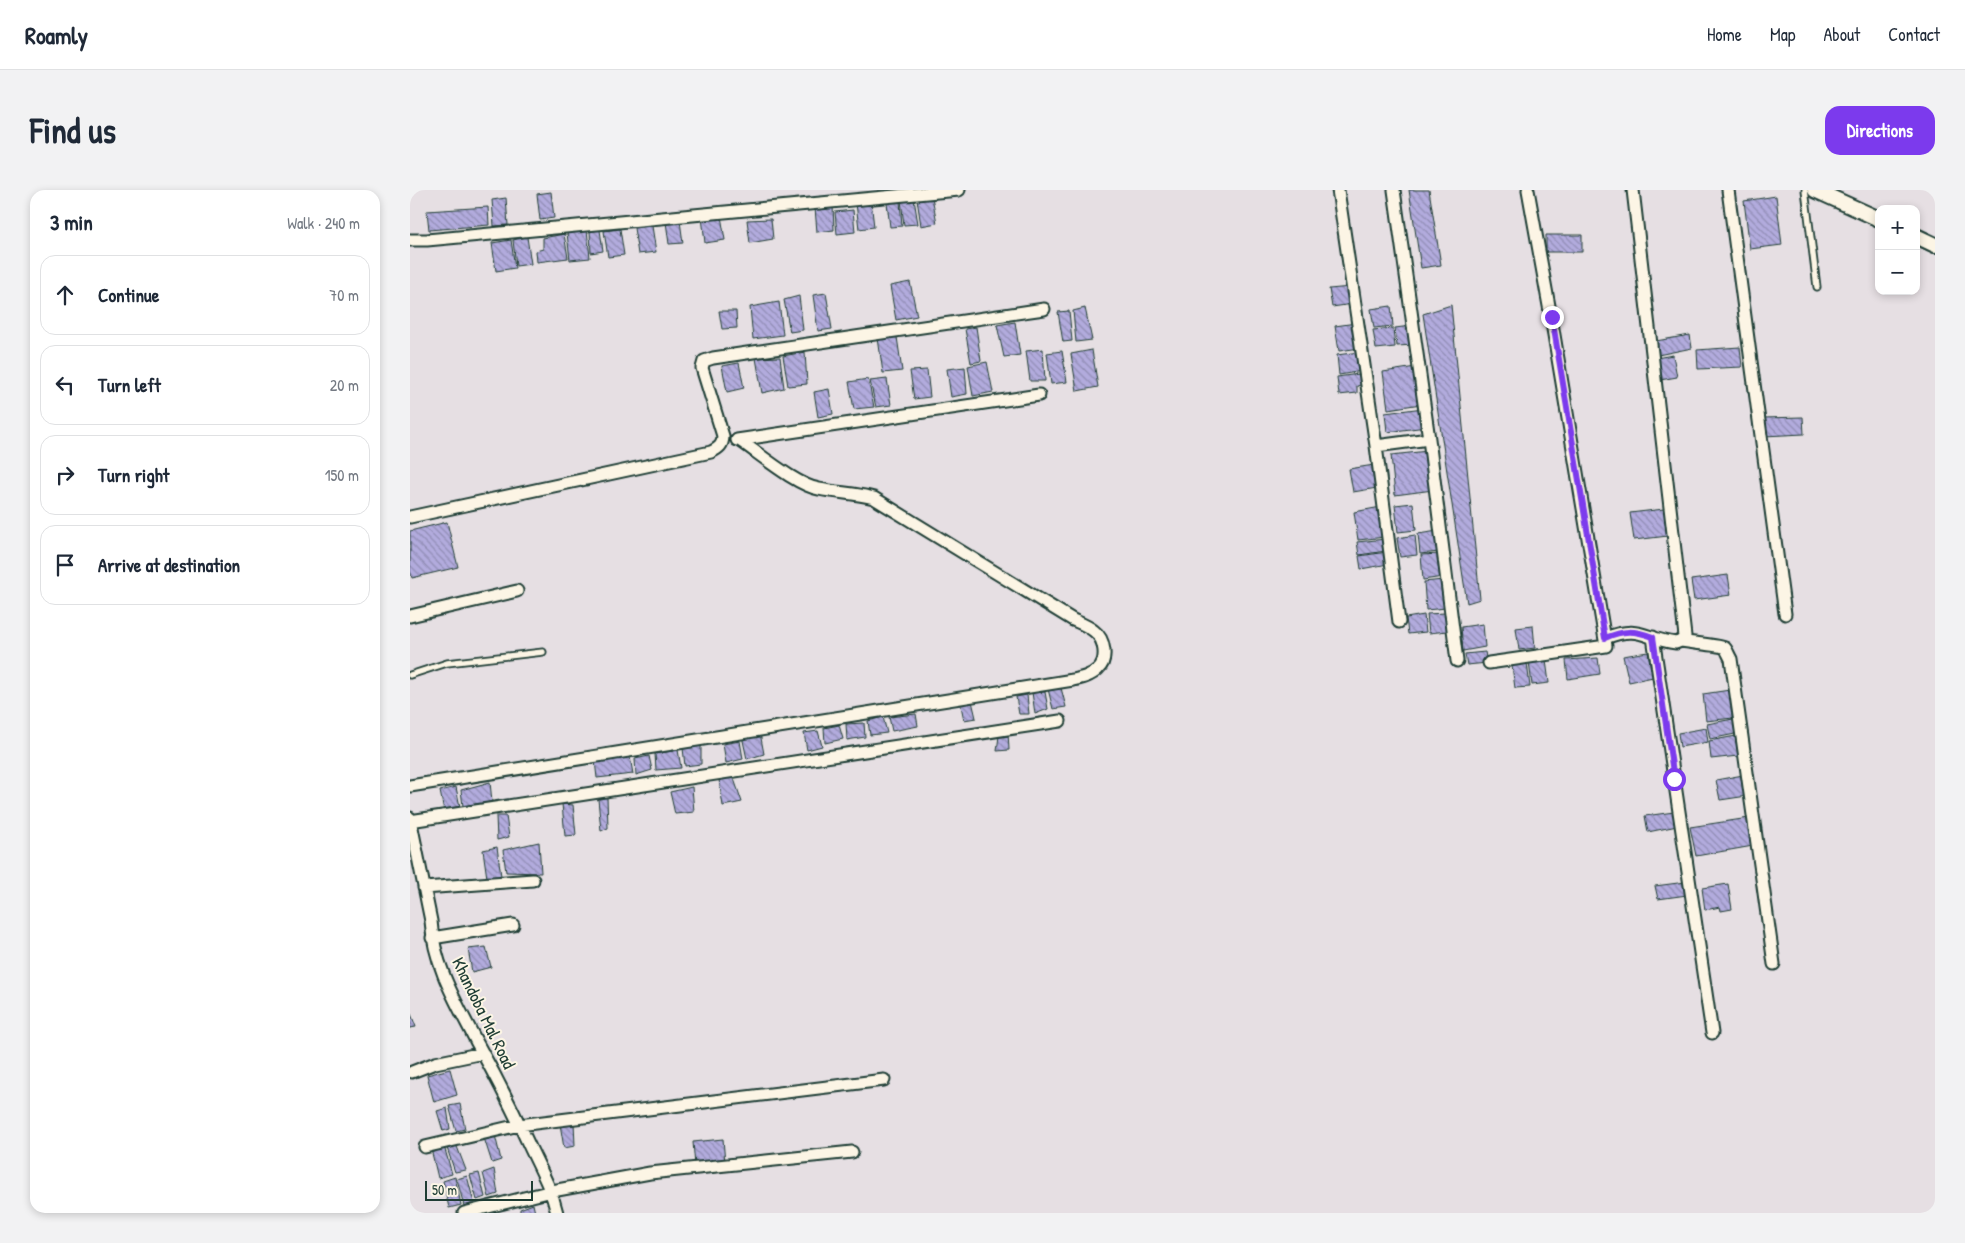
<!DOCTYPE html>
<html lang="en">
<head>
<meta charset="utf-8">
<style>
	body { margin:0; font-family:"Patrick Hand",sans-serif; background:#f2f2f3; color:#1f2937 }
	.controls { position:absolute; right:15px; top:15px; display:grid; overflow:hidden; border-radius:10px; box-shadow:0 2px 8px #0003 }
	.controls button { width:45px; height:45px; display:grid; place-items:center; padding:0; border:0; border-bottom:1px solid #e0e1e3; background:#fff; color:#1f2937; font:25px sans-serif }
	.scale { position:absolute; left:15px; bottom:12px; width:108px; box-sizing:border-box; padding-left:5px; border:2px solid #1f3d34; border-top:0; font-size:14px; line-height:18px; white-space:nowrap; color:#1f3d34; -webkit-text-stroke:4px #fcf5e5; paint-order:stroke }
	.stop { position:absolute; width:15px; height:15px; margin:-11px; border:4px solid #7c3aed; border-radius:50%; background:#fff }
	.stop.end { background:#7c3aed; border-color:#fff; box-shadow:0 1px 5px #0008 }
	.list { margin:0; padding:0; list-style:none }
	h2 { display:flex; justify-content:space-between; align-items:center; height:65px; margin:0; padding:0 20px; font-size:21px }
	h2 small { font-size:16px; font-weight:400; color:#747a83 }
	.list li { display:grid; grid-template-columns:32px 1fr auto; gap:15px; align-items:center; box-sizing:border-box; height:80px; margin:0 10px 10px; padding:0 10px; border:1px solid #e0e1e3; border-radius:15px }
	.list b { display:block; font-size:19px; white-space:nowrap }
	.list em { font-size:16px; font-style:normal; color:#747a83 }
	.icon { flex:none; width:28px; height:28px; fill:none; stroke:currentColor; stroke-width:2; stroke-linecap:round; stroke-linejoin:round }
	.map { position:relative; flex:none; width:1525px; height:1023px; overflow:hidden; border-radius:15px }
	header { display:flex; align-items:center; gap:30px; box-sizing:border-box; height:70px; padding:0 25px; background:#fff; border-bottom:1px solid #e0e1e3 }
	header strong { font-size:24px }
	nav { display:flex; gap:28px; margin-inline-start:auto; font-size:18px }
	.intro { display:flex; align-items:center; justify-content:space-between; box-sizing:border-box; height:120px; padding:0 30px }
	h1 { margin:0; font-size:35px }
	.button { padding:12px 22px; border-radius:15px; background:#7c3aed; color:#fff; font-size:18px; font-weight:700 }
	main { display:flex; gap:30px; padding:0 30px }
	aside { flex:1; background:#fff; border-radius:15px; box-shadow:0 2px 8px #0003 }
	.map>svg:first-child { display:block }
	.building { fill:url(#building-back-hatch); stroke:#1f3d34 }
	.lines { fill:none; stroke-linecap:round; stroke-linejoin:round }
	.service-casing { stroke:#1f3d34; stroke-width:9 }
	.minor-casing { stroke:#1f3d34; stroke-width:15 }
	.tertiary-casing { stroke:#1f3d34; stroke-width:18 }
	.service { stroke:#fcf5e5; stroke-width:5.5 }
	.minor { stroke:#fcf5e5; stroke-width:11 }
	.tertiary { stroke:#fcf5e5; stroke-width:14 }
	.route { stroke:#7c3aed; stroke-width:6 }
	.labels { text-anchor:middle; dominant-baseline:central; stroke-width:4; stroke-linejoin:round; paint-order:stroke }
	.street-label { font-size:18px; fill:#1f3d34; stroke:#fcf5e5 }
</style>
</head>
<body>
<header>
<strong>Roamly</strong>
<nav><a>Home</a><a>Map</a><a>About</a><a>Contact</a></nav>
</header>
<div class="intro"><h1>Find us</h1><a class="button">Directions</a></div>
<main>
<aside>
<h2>3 min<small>Walk · 240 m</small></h2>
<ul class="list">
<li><svg class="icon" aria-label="ahead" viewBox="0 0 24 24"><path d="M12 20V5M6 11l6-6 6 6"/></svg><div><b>Continue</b></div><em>70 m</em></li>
<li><svg class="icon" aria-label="left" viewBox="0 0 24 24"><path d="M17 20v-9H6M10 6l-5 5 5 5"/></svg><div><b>Turn left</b></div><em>20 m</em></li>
<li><svg class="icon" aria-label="right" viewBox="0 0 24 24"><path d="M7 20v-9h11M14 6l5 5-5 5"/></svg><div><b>Turn right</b></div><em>150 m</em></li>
<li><svg class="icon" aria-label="arrive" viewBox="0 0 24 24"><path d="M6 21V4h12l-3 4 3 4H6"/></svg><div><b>Arrive at destination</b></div></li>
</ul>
</aside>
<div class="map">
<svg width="1525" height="1023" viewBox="0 0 1525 1023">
	<defs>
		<pattern id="building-back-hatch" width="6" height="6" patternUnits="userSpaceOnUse" patternTransform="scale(1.25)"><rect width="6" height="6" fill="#b2abdd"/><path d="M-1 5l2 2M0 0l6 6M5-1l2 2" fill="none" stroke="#908cb4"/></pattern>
	</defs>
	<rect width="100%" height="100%" fill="#e6dfe3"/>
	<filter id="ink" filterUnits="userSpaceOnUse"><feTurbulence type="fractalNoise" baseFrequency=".02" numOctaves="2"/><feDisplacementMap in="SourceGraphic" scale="10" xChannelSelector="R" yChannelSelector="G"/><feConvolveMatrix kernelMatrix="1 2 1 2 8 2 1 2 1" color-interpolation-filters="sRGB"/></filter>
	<g filter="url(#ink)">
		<path class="building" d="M999,0H1019L1031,75L1011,78Z
			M141,2L144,28L130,30L127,4Z
			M1366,6L1372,55L1340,59L1334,11Z
			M522,7L527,33L511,36L507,9Z
			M96,8L98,35L84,36L82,10Z
			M504,9L508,34L494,35L491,10Z
			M461,11L464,37L449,39L446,13Z
			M490,11L492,36L480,37L477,13Z
			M423,16L424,40L407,42L405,18Z
			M78,17L79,35L19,40L17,21Z
			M443,20L445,42L427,44L425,22Z
			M311,26L315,50L295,53L292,27Z
			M361,29L363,49L340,53L337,30Z
			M270,31L273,53L259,54L256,32Z
			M242,36L246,62L228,64L224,38Z
			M210,39L214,65L198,67L194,41Z
			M177,40L180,68L160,70L157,43Z
			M190,40L193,61L181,63L180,41Z
			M154,44L158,68L127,72L126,61L133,59V48Z
			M1136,45H1172V62H1136Z
			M117,47L121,74L106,76L103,50Z
			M101,50L105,78L86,81L82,53Z
			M500,92L507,126L486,130L480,96Z
			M941,97L943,114L922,117L919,99Z
			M416,103L422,139L408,141L403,105Z
			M389,106L393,140L380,142L374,110Z
			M369,112L373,145L343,149L340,117Z
			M1041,115L1070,409L1057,413L1013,124Z
			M981,116L983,136L964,138L961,119Z
			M675,118L682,150L666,152L663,121Z
			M309,121H326L327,138L312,139Z
			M659,121L662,151L653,152L648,122Z
			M605,132L610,165L594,167L587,135Z
			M946,133L950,158L929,161L925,136Z
			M1001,136L1004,155L987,156L985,138Z
			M566,137L571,171L561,173L555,139Z
			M983,138L985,157L966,159L963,140Z
			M1280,145L1282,158L1248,165L1246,151Z
			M487,147L492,181L473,183L468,148Z
			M1330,157L1332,177L1288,179L1287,160Z
			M633,159L635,191H620L616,161Z
			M682,160L688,197L667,201L661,164Z
			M652,161L657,192L641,194L637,163Z
			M395,162L397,194L378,196L373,166Z
			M949,162L952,181L929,185L927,165Z
			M1263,165L1267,187L1250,190L1246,168Z
			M370,167L374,198L352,203L346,168Z
			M577,172L583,202L563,206L558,176Z
			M329,173L334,198L317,202L312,176Z
			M555,177L557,204L541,207L537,179Z
			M1006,177L1011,214L978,219L973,182Z
			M517,180L520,207L504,209L500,181Z
			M949,184L951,195L947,196V203L929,205L927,187Z
			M458,189L464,217L444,219L439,192Z
			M477,189L481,215L466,217L460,191Z
			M419,199L423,224L408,227L404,202Z
			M1013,218L1016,237L977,242L975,223Z
			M1393,227L1394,244L1354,246L1353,228Z
			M1018,261L1023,300L985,305L981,265Z
			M964,275L967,298L943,302L939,279Z
			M1003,313L1006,340L988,342L985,315Z
			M971,317L975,347L948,350L944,322Z
			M1254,319L1258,346L1224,350L1220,323Z
			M37,332L48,377L2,388L0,381V341Z
			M1028,341L1029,362L1010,364L1008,344Z
			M1005,345L1007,365L990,367L987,348Z
			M976,349V361L949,365L947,352Z
			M977,362L978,374L951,379L949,366Z
			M1030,364L1033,387L1013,390L1011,365Z
			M1318,385L1321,405L1284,410L1281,390Z
			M1033,390L1036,418L1016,420L1014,392Z
			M1035,423L1037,441L1019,443L1017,424Z
			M1014,425L1016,442L998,444L996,428Z
			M1073,434L1075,457L1053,461L1051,437Z
			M1123,436L1125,458L1109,460L1106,438Z
			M1075,462L1077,473L1057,475L1055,464Z
			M1238,462L1243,487L1219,492L1213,466Z
			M1188,468L1190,484L1158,489L1156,470Z
			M1136,470L1139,493L1122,495L1119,472Z
			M1117,473L1120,497L1105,498L1102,476Z
			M651,498L656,517L643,519L638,499Z
			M1320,500L1323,528L1296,531L1293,504Z
			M622,502H635L638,519L625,524Z
			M617,505L619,524H609L606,507Z
			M550,511H562L566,528L554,530Z
			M506,524L508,536L482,541L479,527Z
			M473,527L477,543L460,545L458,531Z
			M1323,529L1325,544L1300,549L1297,534Z
			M454,533L455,547L437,550L436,534Z
			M429,535L433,549L415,553L414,538Z
			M1296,538L1298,552L1270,557L1268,543Z
			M408,541L412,556L397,560L394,543Z
			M598,542L599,560L587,561L589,546Z
			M350,543L354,564L337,569L332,546Z
			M1326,546L1328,566L1301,569L1299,551Z
			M330,551L333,569L316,573L313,554Z
			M291,556V574L275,576L273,558Z
			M268,560L271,578L246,580L245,564Z
			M239,566L242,580L226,585L225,569Z
			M220,567L223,584L187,588L185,571Z
			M1333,585L1337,606L1310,610L1306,590Z
			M323,586L332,612L313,616L309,590Z
			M80,592L82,612L53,616L51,600Z
			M46,597L50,617L34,621L30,601Z
			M282,597L284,622L265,624L260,602Z
			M197,607L198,638L191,641L188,609Z
			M152,614L163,615L166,645L155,646Z
			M1264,622L1267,636L1238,642L1235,626Z
			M86,626H96L99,647L87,650Z
			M1339,628L1343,656L1286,666L1280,637Z
			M129,652L131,683L96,682L93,660Z
			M87,657L91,686L77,688L73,660Z
			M1276,692L1277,705L1248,709L1245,696Z
			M1318,694L1322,719L1311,721L1310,717L1295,720L1292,698Z
			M76,757L81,777L62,782L58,759Z
			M1,824L6,837L0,838V825Z
			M40,879L47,905L24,912L17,885Z
			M50,914L55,939L46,941L39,916Z
			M37,918L40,939L33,941L27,921Z
			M164,932L165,956L154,958L150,934Z
			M85,945L91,970L82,973L74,948Z
			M313,949L315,973L285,976L283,952Z
			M46,954L56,980L45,982L36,955Z
			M34,956L42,984L28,988L21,959Z
			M84,979L88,1004L79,1007L73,983Z
			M69,983L75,1007L67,1010L60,985Z
			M57,986L64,1013L54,1016L47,989Z
			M45,987L51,1015L39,1018L33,991Z
			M123,1014L125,1023H110V1019Z"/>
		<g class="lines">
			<defs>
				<path id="service" d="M1395,0L1407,97
					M0,485L37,473L133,462"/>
				<path id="minor" d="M928,0L966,256L1019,249L984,0
					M1318,0L1375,424
					M0,50H17L549,0
					M1019,249L1047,471
					M327,250L629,205
					M966,256L989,432
					M0,327L301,262C309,258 313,255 313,246L292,178L294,171L303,168L634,119
					M0,426L107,401
					M1243,447L1302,843
					M1195,448C1231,434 1233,449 1266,453L1271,451L1275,446L1223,0
					M1271,451C1279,453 1311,455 1315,458C1317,460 1319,466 1321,469L1364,774
					M1079,473L1196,456L1141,127L1118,0
					M0,596L663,490C672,488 681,486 688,479C698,470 695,449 684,441C678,436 670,433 663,430L464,308C445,303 428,303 409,299C386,295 350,264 329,250
					M0,628L21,731C24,776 46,812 66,851C85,885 102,918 118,953C129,977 141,997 147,1023
					M0,631L650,531
					M14,698L123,690
					M22,748L103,735
					M2,882L25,873L73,863
					M15,957L109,935L474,890
					M54,1023L142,1001L240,983L442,962"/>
				<path id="tertiary" d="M1405,0L1469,29
					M1506,46L1525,55"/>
			</defs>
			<use href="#service" class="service-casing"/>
			<use href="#minor" class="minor-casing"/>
			<use href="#tertiary" class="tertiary-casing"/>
			<use href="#service" class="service"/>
			<use href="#minor" class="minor"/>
			<use href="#tertiary" class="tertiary"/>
		</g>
	</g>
	<g class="lines" filter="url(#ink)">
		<path class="route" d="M1142,127L1195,448C1214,440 1223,440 1243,447L1264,589"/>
	</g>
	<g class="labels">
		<g class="street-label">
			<text transform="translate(74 823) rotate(64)">Khandoba Mal Road</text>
		</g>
	</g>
</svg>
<div class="controls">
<button>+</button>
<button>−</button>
</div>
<div class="scale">50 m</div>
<div class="stop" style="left:1264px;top:589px"></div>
<div class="stop end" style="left:1142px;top:127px"></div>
</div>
</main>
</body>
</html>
